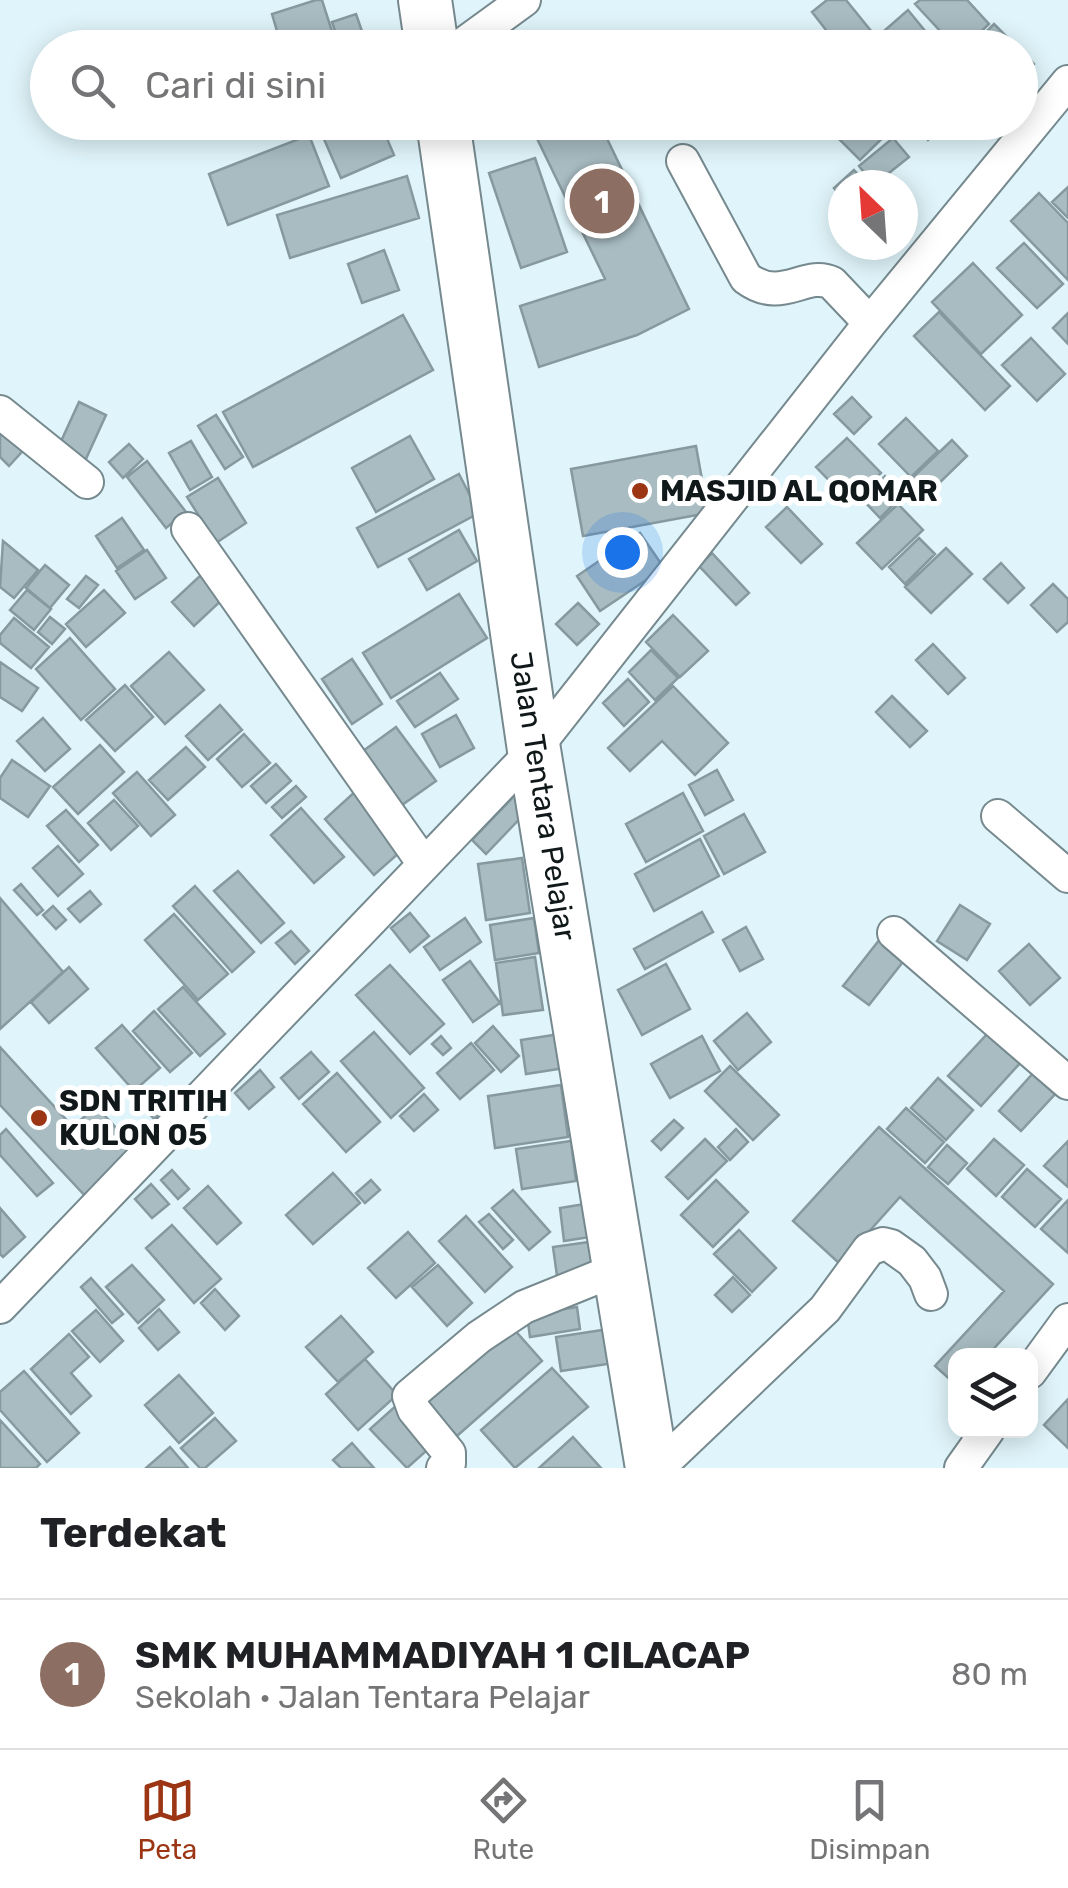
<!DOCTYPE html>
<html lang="id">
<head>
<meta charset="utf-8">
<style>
	body { margin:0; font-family:Rubik,sans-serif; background:#f2f2f2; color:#202124 }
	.controls { position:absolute; right:30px; bottom:30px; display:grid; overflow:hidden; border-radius:20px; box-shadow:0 5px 25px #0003 }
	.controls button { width:90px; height:90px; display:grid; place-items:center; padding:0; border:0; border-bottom:2px solid #e0e0e0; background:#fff; color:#202124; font:50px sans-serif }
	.compass { position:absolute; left:828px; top:170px; width:90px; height:90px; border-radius:50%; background:#fff; box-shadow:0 5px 25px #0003; rotate:335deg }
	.you { position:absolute; left:622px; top:552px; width:35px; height:35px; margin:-25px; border:8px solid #fff; border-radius:50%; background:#1a73e8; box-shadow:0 0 0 15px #1a73e833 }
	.badge { display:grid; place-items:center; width:65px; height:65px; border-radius:50%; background:#9c3513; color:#fff; font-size:32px; font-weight:700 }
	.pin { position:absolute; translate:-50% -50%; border:5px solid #fff; box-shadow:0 2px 10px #0006 }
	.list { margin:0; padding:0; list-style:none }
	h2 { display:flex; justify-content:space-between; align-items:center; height:130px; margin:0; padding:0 40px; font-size:42px }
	h2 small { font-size:32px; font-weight:400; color:#757577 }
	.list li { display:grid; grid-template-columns:65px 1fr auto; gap:30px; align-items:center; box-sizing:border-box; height:150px; padding:0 40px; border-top:2px solid #e0e0e0 }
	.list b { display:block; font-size:38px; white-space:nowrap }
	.list p { margin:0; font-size:32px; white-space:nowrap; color:#757577 }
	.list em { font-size:32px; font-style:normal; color:#757577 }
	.icon { flex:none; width:55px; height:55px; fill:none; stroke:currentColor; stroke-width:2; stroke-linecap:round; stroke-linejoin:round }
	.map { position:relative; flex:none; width:1068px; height:1468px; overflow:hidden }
	.search { position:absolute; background:#fff; box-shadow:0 5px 25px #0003; left:30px; right:30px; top:30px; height:110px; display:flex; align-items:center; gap:25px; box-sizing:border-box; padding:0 35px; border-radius:55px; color:#757577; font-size:38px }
	.sheet { height:280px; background:#fff }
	nav { display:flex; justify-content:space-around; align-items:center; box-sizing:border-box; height:140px; border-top:2px solid #e0e0e0; background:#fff; font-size:28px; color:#757577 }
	nav a { display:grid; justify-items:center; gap:5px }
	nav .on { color:#9c3513 }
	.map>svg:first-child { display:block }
	.building { fill:#a8bcc2; stroke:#86999f; stroke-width:2.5 }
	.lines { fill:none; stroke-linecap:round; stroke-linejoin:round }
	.minor-casing { stroke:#75898e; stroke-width:36 }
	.trunk-casing { stroke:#75898e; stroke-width:56 }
	.minor { stroke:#fff; stroke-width:32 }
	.trunk { stroke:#fff; stroke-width:52 }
	.poi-dot { fill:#9c3513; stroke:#fff; stroke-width:4 }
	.labels { text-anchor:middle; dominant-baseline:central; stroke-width:10; stroke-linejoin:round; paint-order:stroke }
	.poi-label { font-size:30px; font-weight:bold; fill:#10181a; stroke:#fff; text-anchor:start }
	.street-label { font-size:30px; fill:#10181a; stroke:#fff }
</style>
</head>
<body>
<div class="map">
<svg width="1068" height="1468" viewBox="0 0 1068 1468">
	<rect width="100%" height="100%" fill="#e0f5fb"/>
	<path class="building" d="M316,0H322L337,47L282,48L272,14Z
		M827,0H846L876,37L862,48H840L812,12Z
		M920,0H967L989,24L964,48H956L915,4Z
		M908,10L939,48H896L883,32Z
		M356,14L364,37L340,46L332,22Z
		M994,24L1018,48H970Z
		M555,32L563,48H523Z
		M1020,50L1034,64L1020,78Z
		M338,122H380L394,155L341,178L320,130Z
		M529,122H599L689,309L637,335L539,367L520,306L605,279Z
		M840,122H899L860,160L831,131Z
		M912,122H946L928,140Z
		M309,135L329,186L228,225L209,174Z
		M893,138L909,157L874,185L859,166Z
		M535,158L567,252L521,268L489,173Z
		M854,170L868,185H843V198L834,188Z
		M407,176L419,218L290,258L277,215Z
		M1068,187V218L1052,202Z
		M1039,193L1068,223V280L1011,221Z
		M1024,243L1063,284L1037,308L997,268Z
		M384,250L399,290L362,303L348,264Z
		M973,263L1022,315L981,354L932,302Z
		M939,312L1010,386L985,410L914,336Z
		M1068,313V344L1053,328Z
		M403,315L433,370L253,467L223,412Z
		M1031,338L1065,374L1037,401L1002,365Z
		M852,397L871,417L854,434L834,414Z
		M79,402L106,415L85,461L58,448Z
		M0,415L30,443L9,466L0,457Z
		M216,415L243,457L225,469L198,426Z
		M906,418L938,451L911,477L879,444Z
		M410,436L434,479L376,512L352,468Z
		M847,438L881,473L850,502L816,467Z
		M952,440L967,456L927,495L911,479Z
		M191,441L212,477L190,490L169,453Z
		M129,444L143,459L123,478L109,462Z
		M696,446L708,513L583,536L571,469Z
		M147,461L186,512L166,528L127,477Z
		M459,474L479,513L378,567L357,528Z
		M885,476L903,495L880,518L862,499Z
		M218,478L246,523L216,543L187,497Z
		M898,504L923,530L882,569L857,543Z
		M787,507L822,544L801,563L766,527Z
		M122,518L144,550L117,568L96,536Z
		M459,530L477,561L427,590L409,559Z
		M640,533L664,568L600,611L577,576Z
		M919,538L935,554L905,584L889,567Z
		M3,541L38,570L14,598L0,587Z
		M946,548L972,574L931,613L905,587Z
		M147,550L166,578L135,599L116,571Z
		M712,553L749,593L736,605L699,566Z
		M1001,563L1024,588L1008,603L984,579Z
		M45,565L69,585L50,608L26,588Z
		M202,574L224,598L194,626L172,602Z
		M86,576L98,585L79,608L67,599Z
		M1053,584L1068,599V622L1057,632L1031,605Z
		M27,590L51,609L34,630L10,610Z
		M104,590L125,613L86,647L66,624Z
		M459,594L487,638L391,698L363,653Z
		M578,603L599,624L577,645L556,624Z
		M673,615L708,651L680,677L646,642Z
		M50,617L65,629L52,644L38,632Z
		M14,618L49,647L31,668L0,643V635Z
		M70,638L115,689L81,720L36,669Z
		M933,644L965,678L948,694L916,660Z
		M651,650L678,678L655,700L629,672Z
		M169,652L204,690L165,724L131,686Z
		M352,659L382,704L352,724L322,679Z
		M0,662L38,688L22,711L0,697Z
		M440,673L458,699L415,727L397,701Z
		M628,679L649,702L624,726L603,703Z
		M125,685L153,717L115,751L86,720Z
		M673,686L728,743L695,775L662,741L630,771L608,748Z
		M892,696L927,731L910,747L876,712Z
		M220,705L242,730L208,760L186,736Z
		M456,715L474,748L440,767L422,734Z
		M43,718L70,749L45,771L17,741Z
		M396,727L436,781L402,805L363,751Z
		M244,734L270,763L242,787L217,759Z
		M100,745L124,772L78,814L53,787Z
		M186,747L205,767L168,800L149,780Z
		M12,760L50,786L28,817L0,798V778Z
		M276,764L291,781L266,803L251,786Z
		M717,770L733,800L705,815L689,785Z
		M137,772L175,815L151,836L113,793Z
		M296,786L306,797L282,818L272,807Z
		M358,789L408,845L374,875L325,819Z
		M518,792L532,806L486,854L472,840Z
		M683,793L703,831L646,862L626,824Z
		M114,800L138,826L111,850L88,823Z
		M301,808L344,857L314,883L271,835Z
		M66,810L98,845L79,862L47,826Z
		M744,814L765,852L724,874L704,836Z
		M700,839L719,876L654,911L635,874Z
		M58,846L83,874L58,896L33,868Z
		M522,858L530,913L486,920L478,864Z
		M238,871L284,923L261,943L214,891Z
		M21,884L43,910L37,915L14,890Z
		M195,886L254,952L232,972L173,906Z
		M90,891L101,904L80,922L68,909Z
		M0,898L63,972L0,1029Z
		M960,905L990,924L967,960L937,941Z
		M53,906L66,920L56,929L43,915Z
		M702,912L713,932L645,969L634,949Z
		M410,913L429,936L410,952L391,928Z
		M174,914L228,974L198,1000L145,940Z
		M465,918L481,942L440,970L424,947Z
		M534,918L539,953L495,960L490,925Z
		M746,927L763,959L740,971L723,940Z
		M291,931L309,951L295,964L276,943Z
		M880,939L906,958L869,1005L843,986Z
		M1029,944L1060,978L1030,1005L999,971Z
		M535,957L543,1010L503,1015L496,963Z
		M470,961L500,1003L473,1022L443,980Z
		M666,964L690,1009L642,1035L618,990Z
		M390,965L444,1024L410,1054L356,995Z
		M69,967L88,989L49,1023L31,1002Z
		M183,987L225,1034L200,1056L158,1009Z
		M154,1011L192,1053L170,1072L133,1031Z
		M747,1013L771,1042L738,1070L714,1041Z
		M122,1025L160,1068L134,1091L96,1048Z
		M493,1026L519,1056L501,1072L475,1043Z
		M374,1032L424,1088L391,1118L341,1061Z
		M989,1032L1022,1061L981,1106L948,1076Z
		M560,1034L565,1068L526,1074L521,1040Z
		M441,1036L451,1048L443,1055L432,1044Z
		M702,1036L720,1071L670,1098L651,1064Z
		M471,1043L494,1070L460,1099L437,1073Z
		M0,1047L73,1127L96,1106L139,1153L89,1200L0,1105Z
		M311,1052L329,1072L299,1099L281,1078Z
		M730,1066L779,1115L753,1140L705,1091Z
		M260,1070L274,1087L249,1109L235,1093Z
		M1035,1071L1057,1092L1021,1131L999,1111Z
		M337,1073L380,1122L346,1152L303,1104Z
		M938,1078L973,1110L946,1140L911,1108Z
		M561,1085L568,1137L495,1148L488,1096Z
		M155,1090L169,1106L154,1119L140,1103Z
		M424,1094L438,1110L414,1131L400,1116Z
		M906,1108L944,1142L925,1163L887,1129Z
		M674,1120L683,1128L661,1150L652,1141Z
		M879,1127L1053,1284L987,1356H956V1385L935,1366L1004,1291L900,1197L840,1264L793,1221Z
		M6,1129L53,1183L37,1196L0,1155V1135Z
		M736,1129L748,1142L730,1160L718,1147Z
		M705,1139L727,1161L688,1199L666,1177Z
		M994,1139L1024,1165L996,1196L967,1169Z
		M571,1141L576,1181L522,1189L516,1149Z
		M1068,1141V1187L1044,1166Z
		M947,1145L967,1163L948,1184L928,1167Z
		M1027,1169L1061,1199L1035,1227L1002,1197Z
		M172,1170L189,1189L178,1199L161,1180Z
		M333,1173L360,1203L313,1244L286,1215Z
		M371,1180L380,1190L365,1203L356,1193Z
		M716,1180L748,1212L713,1247L681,1215Z
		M151,1184L169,1204L152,1218L135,1199Z
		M208,1186L241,1223L217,1244L184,1208Z
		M513,1190L550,1232L529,1250L492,1208Z
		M1068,1200V1253L1041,1229Z
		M585,1204L590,1237L564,1241L560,1208Z
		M0,1208L25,1237L3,1257L0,1254Z
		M489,1214L513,1240L503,1249L479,1222Z
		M466,1216L512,1267L485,1292L439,1241Z
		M172,1225L221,1279L194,1303L146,1248Z
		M739,1230L776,1268L752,1292L714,1254Z
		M408,1232L435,1263L396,1298L368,1268Z
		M596,1241L601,1269L557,1276L553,1247Z
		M132,1265L164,1300L138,1323L106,1287Z
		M438,1265L472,1303L447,1326L412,1287Z
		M733,1277L750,1295L732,1312L715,1295Z
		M91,1278L123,1314L112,1323L81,1287Z
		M215,1289L239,1316L225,1330L201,1303Z
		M577,1307L580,1329L530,1337L527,1315Z
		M159,1309L179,1332L158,1350L139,1328Z
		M96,1310L123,1341L100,1362L72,1331Z
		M341,1316L373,1352L338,1382L306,1347Z
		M512,1327L542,1361L457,1436L427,1403Z
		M609,1329L614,1363L561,1371L556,1337Z
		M69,1334L89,1357L71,1373L91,1396L71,1414L31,1369Z
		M365,1359L397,1395L358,1430L326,1394Z
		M552,1368L588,1407L515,1468L481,1430Z
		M24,1371L79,1433L47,1462L0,1410V1392Z
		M179,1375L213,1413L179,1443L145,1405Z
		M1068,1399V1448L1044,1425Z
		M398,1404L434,1444L407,1468L370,1429Z
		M215,1418L236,1441L205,1468H200L181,1448Z
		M0,1420L40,1464L36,1468H0Z
		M573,1437L601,1468H539Z
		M352,1443L374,1468H341L333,1460Z
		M170,1447L188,1468H146Z"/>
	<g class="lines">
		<defs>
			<path id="minor" d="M458,48L524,0
				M683,161L746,278C782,305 805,270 832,283L870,323
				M0,412L87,482
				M188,529L424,864
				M998,816L1068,876
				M894,933L1068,1083
				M0,1307L534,750L870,323L1068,82
				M1030,1372L1068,1320
				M443,1468L449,1463V1453L414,1410L409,1396L479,1337L524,1307L618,1269
				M658,1468L825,1309L869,1249L883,1244L891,1246L912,1261L925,1278L931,1294
				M961,1468L988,1430"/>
			<path id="trunk" d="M425,0L432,48
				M443,122L534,750L652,1468"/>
		</defs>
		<use href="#minor" class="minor-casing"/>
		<use href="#trunk" class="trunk-casing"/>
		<use href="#minor" class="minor"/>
		<use href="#trunk" class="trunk"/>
	</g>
	<g class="poi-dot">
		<circle cx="640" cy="491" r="10"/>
		<circle cx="39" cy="1118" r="10"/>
	</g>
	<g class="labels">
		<g class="poi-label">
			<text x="660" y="491">MASJID AL QOMAR</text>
			<text x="59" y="1101">SDN TRITIH<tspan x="59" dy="34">KULON 05</tspan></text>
		</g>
		<g class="street-label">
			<text transform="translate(543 796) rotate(81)">Jalan Tentara Pelajar</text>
		</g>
	</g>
</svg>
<div class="controls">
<button><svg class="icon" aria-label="layers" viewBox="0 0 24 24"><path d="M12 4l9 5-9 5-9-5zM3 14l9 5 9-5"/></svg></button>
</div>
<svg class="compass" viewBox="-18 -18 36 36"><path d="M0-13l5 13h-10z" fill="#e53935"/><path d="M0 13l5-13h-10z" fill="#757577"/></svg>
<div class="you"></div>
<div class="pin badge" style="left:602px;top:201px;background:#8d6e63">1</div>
<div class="search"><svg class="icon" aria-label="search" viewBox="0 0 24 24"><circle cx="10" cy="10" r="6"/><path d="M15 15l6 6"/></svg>Cari di sini</div>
</div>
<section class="sheet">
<h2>Terdekat<small></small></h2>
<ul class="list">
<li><span class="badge" style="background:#8d6e63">1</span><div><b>SMK MUHAMMADIYAH 1 CILACAP</b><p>Sekolah · Jalan Tentara Pelajar</p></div><em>80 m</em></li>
</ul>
</section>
<nav>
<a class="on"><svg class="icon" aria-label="map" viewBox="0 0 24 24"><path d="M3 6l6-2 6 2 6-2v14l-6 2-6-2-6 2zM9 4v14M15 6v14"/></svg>Peta</a>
<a><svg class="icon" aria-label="directions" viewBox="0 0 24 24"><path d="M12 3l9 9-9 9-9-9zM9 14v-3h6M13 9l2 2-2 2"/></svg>Rute</a>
<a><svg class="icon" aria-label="saved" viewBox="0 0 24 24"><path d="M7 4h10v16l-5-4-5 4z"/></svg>Disimpan</a>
</nav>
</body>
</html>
